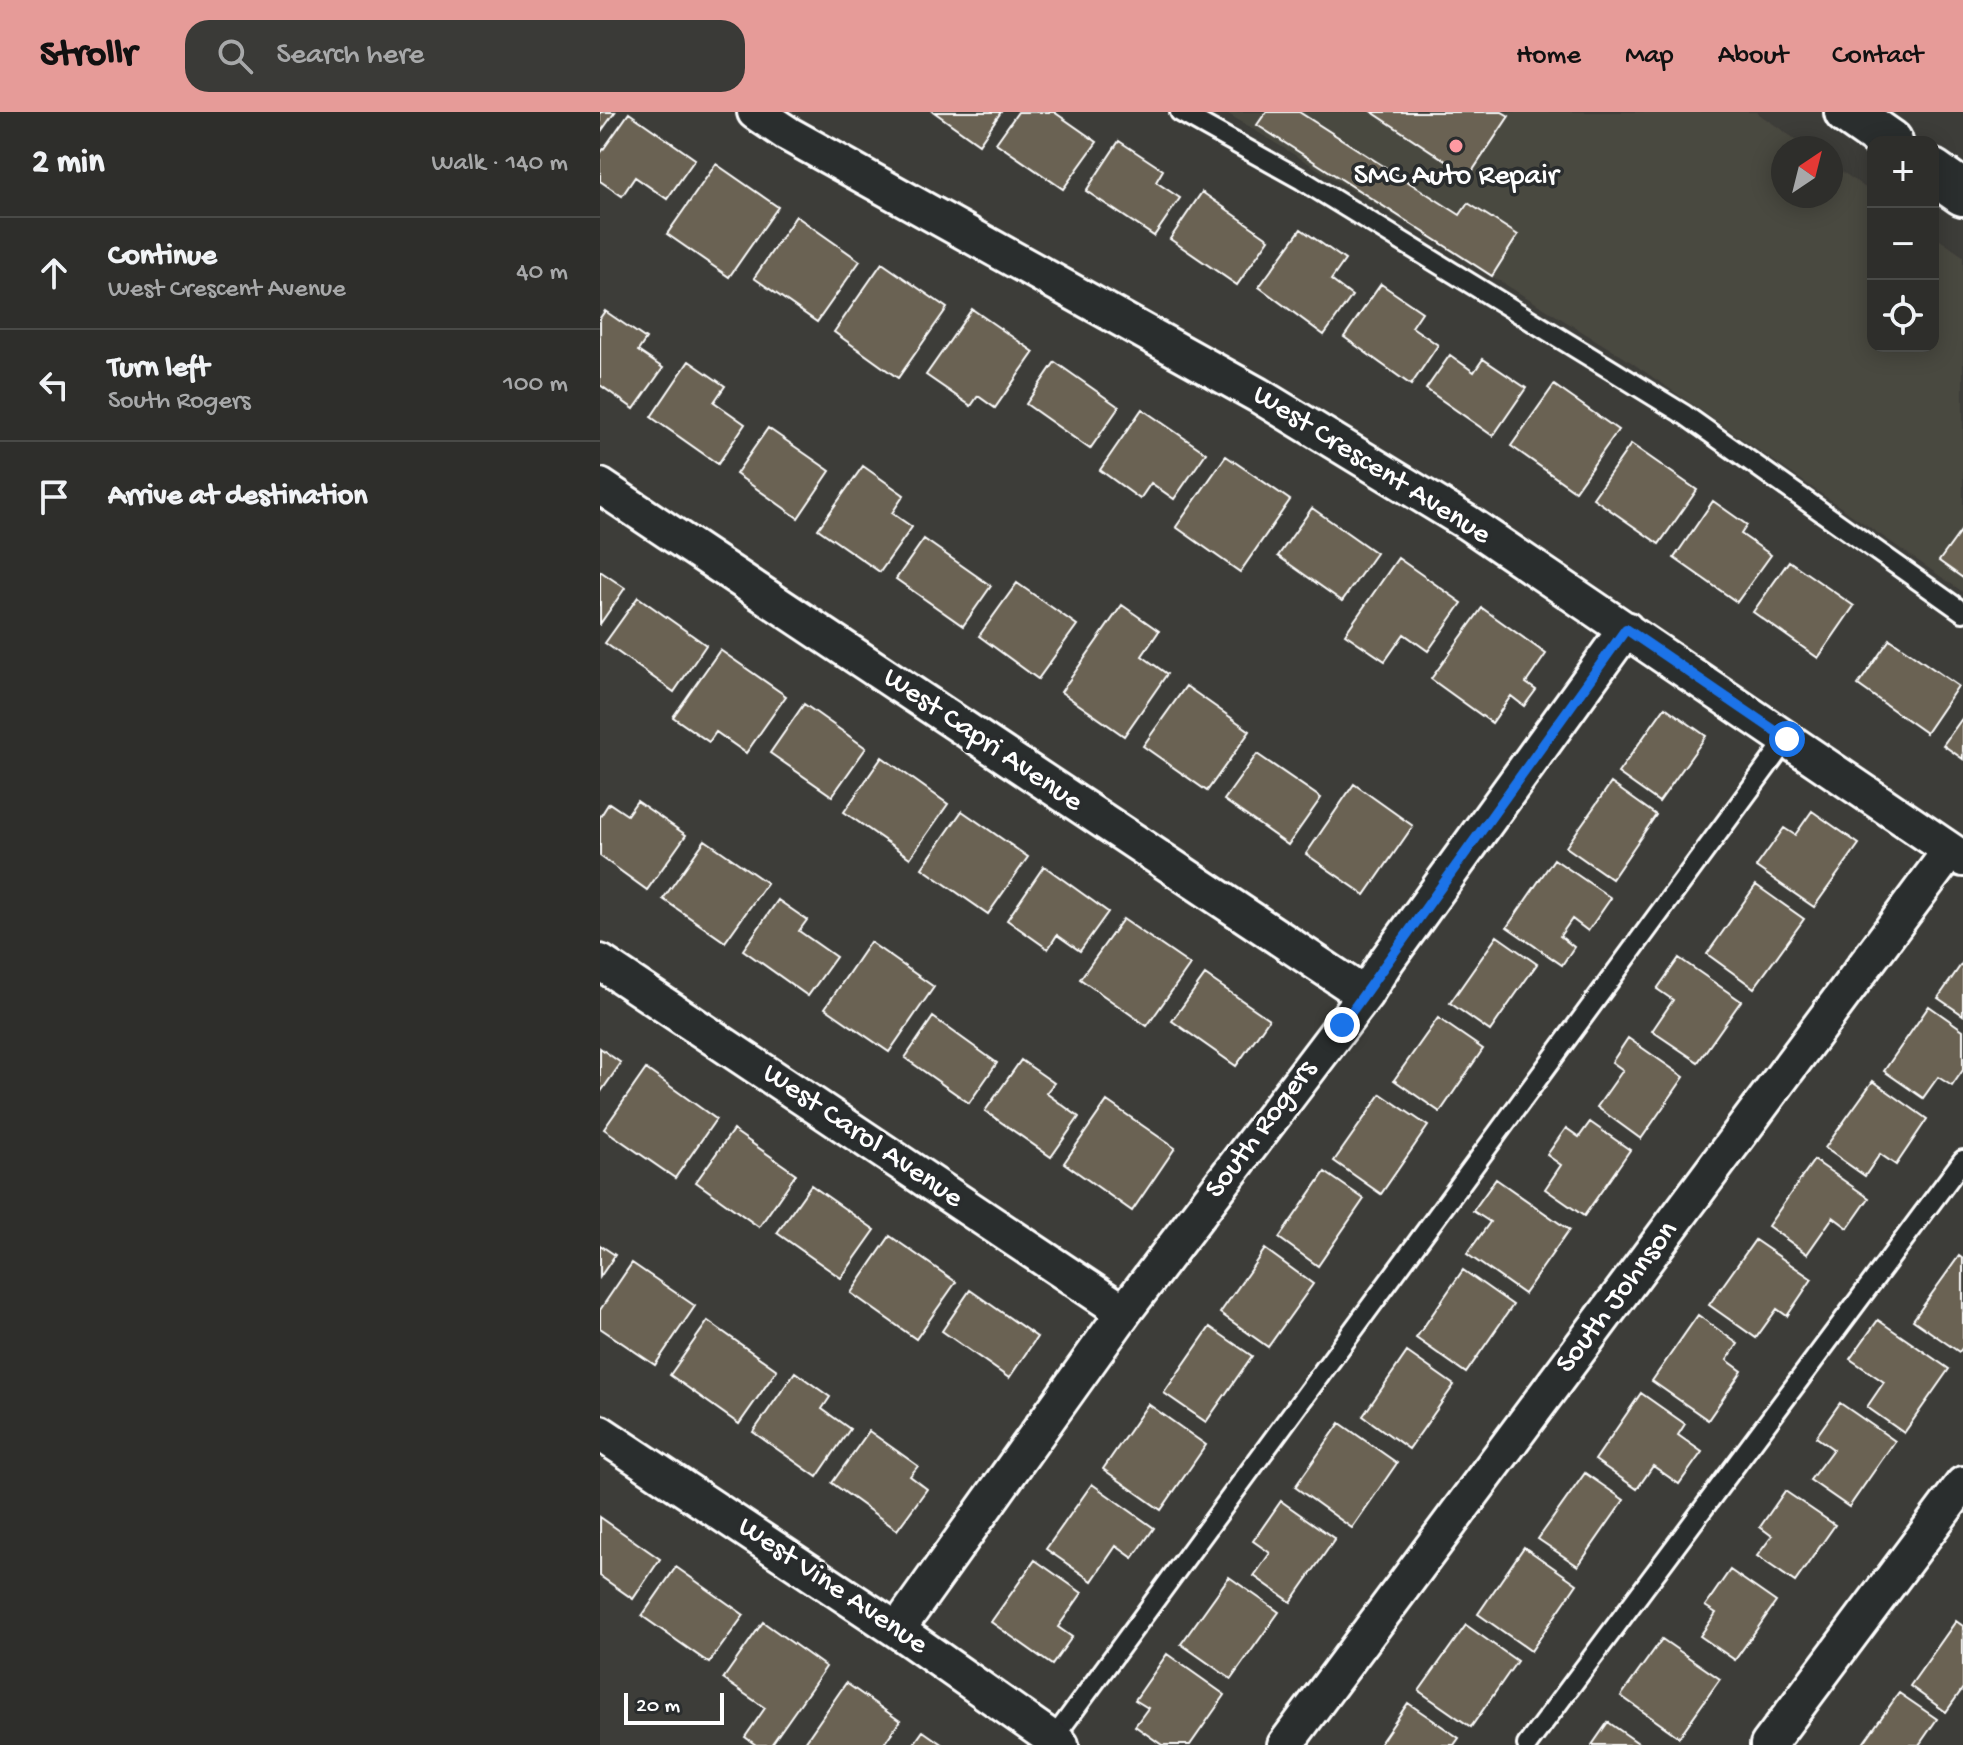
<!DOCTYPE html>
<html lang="en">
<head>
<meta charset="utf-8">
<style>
	body { margin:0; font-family:"Gochi Hand",sans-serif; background:#3a3a37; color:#f1f3f6 }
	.controls { position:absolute; right:24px; top:24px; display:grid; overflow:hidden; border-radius:16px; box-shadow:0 4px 20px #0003 }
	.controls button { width:72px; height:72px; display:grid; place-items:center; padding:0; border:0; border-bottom:2px solid #494a47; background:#2e2e2b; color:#f1f3f6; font:40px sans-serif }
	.compass { position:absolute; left:1171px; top:24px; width:72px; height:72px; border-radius:50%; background:#2e2e2b; box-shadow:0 4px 20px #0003; rotate:35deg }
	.scale { position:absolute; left:24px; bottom:20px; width:100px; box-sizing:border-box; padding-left:8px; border:4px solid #fff; border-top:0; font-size:22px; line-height:28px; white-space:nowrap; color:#fff; -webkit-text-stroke:6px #2a2d2e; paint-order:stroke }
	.stop { position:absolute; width:24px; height:24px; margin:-18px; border:6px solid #1a73e8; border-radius:50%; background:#fff }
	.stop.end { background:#1a73e8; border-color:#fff; box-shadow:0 2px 8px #0008 }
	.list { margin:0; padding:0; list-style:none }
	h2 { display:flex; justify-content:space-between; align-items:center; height:104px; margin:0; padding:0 32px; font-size:34px }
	h2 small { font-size:26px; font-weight:400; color:#a7a8a9 }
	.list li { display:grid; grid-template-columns:52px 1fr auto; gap:24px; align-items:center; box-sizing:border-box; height:112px; padding:0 32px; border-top:2px solid #494a47 }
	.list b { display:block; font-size:30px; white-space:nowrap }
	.list p { margin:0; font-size:26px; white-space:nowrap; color:#a7a8a9 }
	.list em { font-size:26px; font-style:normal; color:#a7a8a9 }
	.icon { flex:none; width:44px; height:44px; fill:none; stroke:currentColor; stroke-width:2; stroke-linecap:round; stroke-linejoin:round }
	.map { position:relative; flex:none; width:1363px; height:1633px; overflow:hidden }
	header { display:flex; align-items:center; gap:48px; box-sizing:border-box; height:112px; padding:0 40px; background:#e69b98; color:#111 }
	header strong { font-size:38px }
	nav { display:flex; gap:44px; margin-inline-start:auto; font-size:28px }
	.search { width:560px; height:72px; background:#3a3a37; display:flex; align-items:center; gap:20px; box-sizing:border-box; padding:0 28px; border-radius:24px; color:#a7a8a9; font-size:30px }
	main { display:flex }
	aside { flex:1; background:#2e2e2b }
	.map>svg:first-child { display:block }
	.built { fill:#4a4840 }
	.building { fill:#6a6252; stroke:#fff; stroke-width:2 }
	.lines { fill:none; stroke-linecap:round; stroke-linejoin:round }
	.lane-casing { stroke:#fff; stroke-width:24 }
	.street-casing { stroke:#fff; stroke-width:40 }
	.secondary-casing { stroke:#fff; stroke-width:50 }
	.lane { stroke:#2a2d2e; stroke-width:18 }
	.street { stroke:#2a2d2e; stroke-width:34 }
	.secondary { stroke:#2a2d2e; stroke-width:44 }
	.route { stroke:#1a73e8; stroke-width:10 }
	.poi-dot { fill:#ff9aa2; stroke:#2a2d2e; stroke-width:3 }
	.labels { text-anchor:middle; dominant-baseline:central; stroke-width:7; stroke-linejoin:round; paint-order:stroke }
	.poi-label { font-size:30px; fill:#fff; stroke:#2a2d2e }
	.street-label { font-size:30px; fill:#fff; stroke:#2a2d2e }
</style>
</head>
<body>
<header>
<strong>Strollr</strong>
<div class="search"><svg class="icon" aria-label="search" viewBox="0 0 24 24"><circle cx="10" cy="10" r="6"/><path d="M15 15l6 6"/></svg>Search here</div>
<nav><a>Home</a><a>Map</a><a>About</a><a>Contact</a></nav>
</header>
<main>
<aside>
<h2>2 min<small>Walk · 140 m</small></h2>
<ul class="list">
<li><svg class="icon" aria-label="ahead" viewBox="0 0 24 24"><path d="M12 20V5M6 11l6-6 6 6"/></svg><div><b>Continue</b><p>West Crescent Avenue</p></div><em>40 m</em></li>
<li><svg class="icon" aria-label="left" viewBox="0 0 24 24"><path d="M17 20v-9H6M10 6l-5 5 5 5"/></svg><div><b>Turn left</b><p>South Rogers</p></div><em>100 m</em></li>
<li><svg class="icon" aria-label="arrive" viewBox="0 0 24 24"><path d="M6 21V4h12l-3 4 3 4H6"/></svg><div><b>Arrive at destination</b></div></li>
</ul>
</aside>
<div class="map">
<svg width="1363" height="1633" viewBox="0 0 1363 1633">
	<rect width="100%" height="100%" fill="#3d3d39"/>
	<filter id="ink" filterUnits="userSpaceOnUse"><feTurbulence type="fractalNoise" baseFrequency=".0125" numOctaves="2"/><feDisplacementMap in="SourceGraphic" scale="16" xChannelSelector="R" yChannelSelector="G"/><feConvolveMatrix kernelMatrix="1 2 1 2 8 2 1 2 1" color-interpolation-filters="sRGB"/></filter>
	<g filter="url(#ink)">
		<path class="built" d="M625,0H1156L1208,36H1183V84H1231V52L1273,81V234H1333V123L1363,144V480L1025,246Z"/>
		<path class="building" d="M0,0H15L0,21Z
			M334,0H401L379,32Z
			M418,0H454L497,30L463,77L396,31Z
			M666,0H699L860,103L868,91L918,123L892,164L657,13Z
			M772,0H902L909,4L869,64Z
			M29,1L95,47L67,87L35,65L22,84L0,69V42Z
			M519,29L563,58L556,70L580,86L554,124L486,79Z
			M116,52L178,95L129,165L67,122Z
			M602,80L669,127L637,173L570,127Z
			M196,104L260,149L217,210L154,166Z
			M701,117L745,148L731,168L752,184L724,223L659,175Z
			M282,151L347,196L298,266L234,220Z
			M781,172L822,200L812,215L838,233L811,273L744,225Z
			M372,197L434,240L395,296L378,284L371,294L326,263Z
			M5,199L46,227L38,239L63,256L34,297L0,273V206Z
			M850,243L874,260L883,247L926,276L893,324L826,277Z
			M89,249L125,274L114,290L145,312L118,352L51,305Z
			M455,250L519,295L490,337L426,292Z
			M954,273L1018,318L975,379L911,334Z
			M542,297L606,341L574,387L551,371L540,387L500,358Z
			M168,316L230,359L198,406L136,362Z
			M1031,332L1097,378L1059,432L993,386Z
			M626,344L690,388L640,460L576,415Z
			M263,354L304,383L292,401L312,415L280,460L218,417Z
			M1113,389L1147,413L1141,422L1171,443L1137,490L1074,446Z
			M712,396L776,441L742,489L678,444Z
			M1363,416V466L1339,449Z
			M324,427L391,474L363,514L296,467Z
			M798,446L862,491L828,539L804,522L785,549L745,522Z
			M1189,449L1254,494L1218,546L1153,500Z
			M0,459L25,476L0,512Z
			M417,471L477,513L438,567L379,524Z
			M38,485L106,533L74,580L5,531Z
			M522,493L559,519L542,544L567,562L524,624L461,580Z
			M882,496L946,542L926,571L936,578L924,594L911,584L892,611L831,567Z
			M1290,527L1358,574L1326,621L1258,573Z
			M120,538L186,584L146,641L116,620L109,630L73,605Z
			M586,574L650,619L607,679L543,634Z
			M204,592L266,636L232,684L170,641Z
			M1065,595L1106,624L1059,690L1018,661Z
			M1363,605V647L1343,633Z
			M657,642L721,686L688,733L624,688Z
			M282,645L348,692L310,746L244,700Z
			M1011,671L1056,703L1012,767L966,735Z
			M754,672L813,714L765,783L706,742Z
			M37,689L86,723L47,778L0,744V705L9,691L27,703Z
			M362,699L428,745L388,802L322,756Z
			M1212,699L1259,732L1214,795L1156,755L1184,716L1195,723Z
			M105,728L167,771L125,830L63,787Z
			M954,747L1011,786L988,819L972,807L960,824L974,835L962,853L907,815Z
			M444,754L508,800L480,839L457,823L448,837L407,808Z
			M1156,773L1204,807L1154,876L1107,842Z
			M178,788L207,808L199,819L236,845L208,884L143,838Z
			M523,807L590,853L547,914L480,867Z
			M897,824L937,852L890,919L850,891Z
			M270,830L334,875L289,940L225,896Z
			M1079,846L1141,889L1098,950L1052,919L1073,888L1057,877Z
			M1363,850V903L1338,886Z
			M605,863L669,907L636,954L572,909Z
			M1329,894L1363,918V958L1352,974L1338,965L1323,986L1284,959Z
			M333,905L397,951L369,991L305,946Z
			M838,906L883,937L840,1000L794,968Z
			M1028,926L1084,965L1041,1027L997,995L1023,958L1012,950Z
			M0,936L21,951L0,981Z
			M421,948L454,971L446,981L479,1005L451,1045L385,999Z
			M46,957L116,1007L75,1066L4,1017Z
			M1273,969L1327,1007L1296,1053L1280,1042L1265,1064L1225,1036Z
			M781,982L828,1014L781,1082L734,1049Z
			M507,989L575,1036L532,1099L464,1051Z
			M990,1010L1030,1038L984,1104L945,1077L961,1053L947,1043L966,1016L979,1025Z
			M133,1018L196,1062L159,1115L96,1070Z
			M1214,1048L1269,1086L1248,1116L1233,1105L1207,1142L1168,1114Z
			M725,1060L764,1087L718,1154L679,1126Z
			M896,1067L969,1118L924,1182L867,1142L890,1110L873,1099Z
			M211,1073L275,1118L241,1166L177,1121Z
			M290,1124L356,1170L316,1227L251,1181Z
			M1155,1128L1212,1167L1187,1204L1177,1197L1156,1226L1109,1193Z
			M0,1133L15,1143L0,1165Z
			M665,1137L713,1172L668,1235L620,1201Z
			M1359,1144L1363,1147V1235L1359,1240L1313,1208Z
			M32,1151L95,1194L55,1253L0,1216V1198Z
			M863,1158L913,1193L866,1261L816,1226Z
			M370,1178L437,1225L409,1266L342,1219Z
			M1098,1203L1138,1232L1127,1248L1142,1259L1108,1308L1052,1269Z
			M1278,1208L1349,1257L1304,1321L1267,1295L1284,1270L1250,1247Z
			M108,1209L177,1258L139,1312L70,1263Z
			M610,1215L652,1244L606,1310L564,1281Z
			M807,1240L854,1273L809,1337L763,1304Z
			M195,1260L230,1285L222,1297L250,1317L217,1365L153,1320Z
			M1041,1281L1085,1312L1078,1323L1102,1340L1079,1372L1053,1354L1037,1377L995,1348Z
			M1240,1291L1295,1329L1249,1395L1210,1368L1233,1337L1216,1325Z
			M548,1292L606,1333L561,1398L503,1357Z
			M740,1311L797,1351L752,1416L695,1375Z
			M269,1319L318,1354L310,1364L327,1377L297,1418L232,1371Z
			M985,1361L1024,1388L978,1454L938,1427Z
			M492,1372L554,1416L533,1446L516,1434L492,1469L446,1437Z
			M1185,1379L1235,1413L1195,1470L1157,1444L1172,1424L1160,1415Z
			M681,1389L735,1427L691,1490L654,1464L670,1441L653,1429Z
			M0,1405L60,1447L33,1487L0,1464Z
			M924,1435L977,1472L931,1539L878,1502Z
			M435,1448L482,1481L458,1515L472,1525L452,1553L391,1510Z
			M76,1455L144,1503L109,1551L42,1504Z
			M1130,1458L1176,1490L1135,1548L1100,1524L1116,1501L1105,1494Z
			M629,1465L679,1500L631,1567L581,1532Z
			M1356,1509L1363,1514V1576L1346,1600L1310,1574Z
			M163,1510L226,1555L171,1633H156L145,1625L165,1596L123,1567Z
			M866,1513L917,1549L871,1615L819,1579Z
			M1062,1527L1120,1567L1079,1625L1021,1584Z
			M567,1542L625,1583L590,1633H562L535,1614L548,1596L535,1588Z
			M246,1571L300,1609L283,1633H203Z
			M1299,1581L1337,1607L1319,1633H1262Z
			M808,1591L859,1626L854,1633H779Z
			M1008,1610L1041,1633H992Z
			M323,1619L343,1633H313Z"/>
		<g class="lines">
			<defs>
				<path id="lane" d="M580,0L702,68L1085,303L1363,500
					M450,1631L1187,627
					M927,1633L1363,1048"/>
				<path id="street" d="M155,0L188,22L658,283L868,411L1363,747
					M0,374L765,883
					M0,850L524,1200
					M0,1321L297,1518L461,1633
					M297,1518L524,1200L765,883L787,848L1026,517
					M685,1633L1350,739
					M1168,1633L1363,1372"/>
				<path id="secondary" d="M1247,0L1290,30
					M1333,60L1363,81"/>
			</defs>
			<use href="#lane" class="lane-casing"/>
			<use href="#street" class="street-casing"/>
			<use href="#secondary" class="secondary-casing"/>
			<use href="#lane" class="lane"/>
			<use href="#street" class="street"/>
			<use href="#secondary" class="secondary"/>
		</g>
	</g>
	<g class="lines" filter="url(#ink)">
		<path class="route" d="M742,913L1026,517L1187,627"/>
	</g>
	<circle class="poi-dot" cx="856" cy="34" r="8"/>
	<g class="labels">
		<g class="poi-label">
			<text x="856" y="65">SMC Auto Repair</text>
		</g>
		<g class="street-label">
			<text transform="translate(771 354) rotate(32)">West Crescent Avenue</text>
			<text transform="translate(382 629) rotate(34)">West Capri Avenue</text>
			<text transform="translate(662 1018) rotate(-53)">South Rogers</text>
			<text transform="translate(262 1025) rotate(34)">West Carol Avenue</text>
			<text transform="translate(1018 1186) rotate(-53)">South Johnson</text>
			<text transform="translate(232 1475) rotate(34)">West Vine Avenue</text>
		</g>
	</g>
</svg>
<div class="controls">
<button>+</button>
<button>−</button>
<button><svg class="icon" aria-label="locate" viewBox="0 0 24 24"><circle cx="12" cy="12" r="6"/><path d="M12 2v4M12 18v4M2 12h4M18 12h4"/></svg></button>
</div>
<svg class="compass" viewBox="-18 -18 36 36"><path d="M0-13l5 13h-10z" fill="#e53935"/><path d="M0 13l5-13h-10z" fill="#a7a8a9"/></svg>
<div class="scale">20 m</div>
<div class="stop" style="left:1187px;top:627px"></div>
<div class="stop end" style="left:742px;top:913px"></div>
</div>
</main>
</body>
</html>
